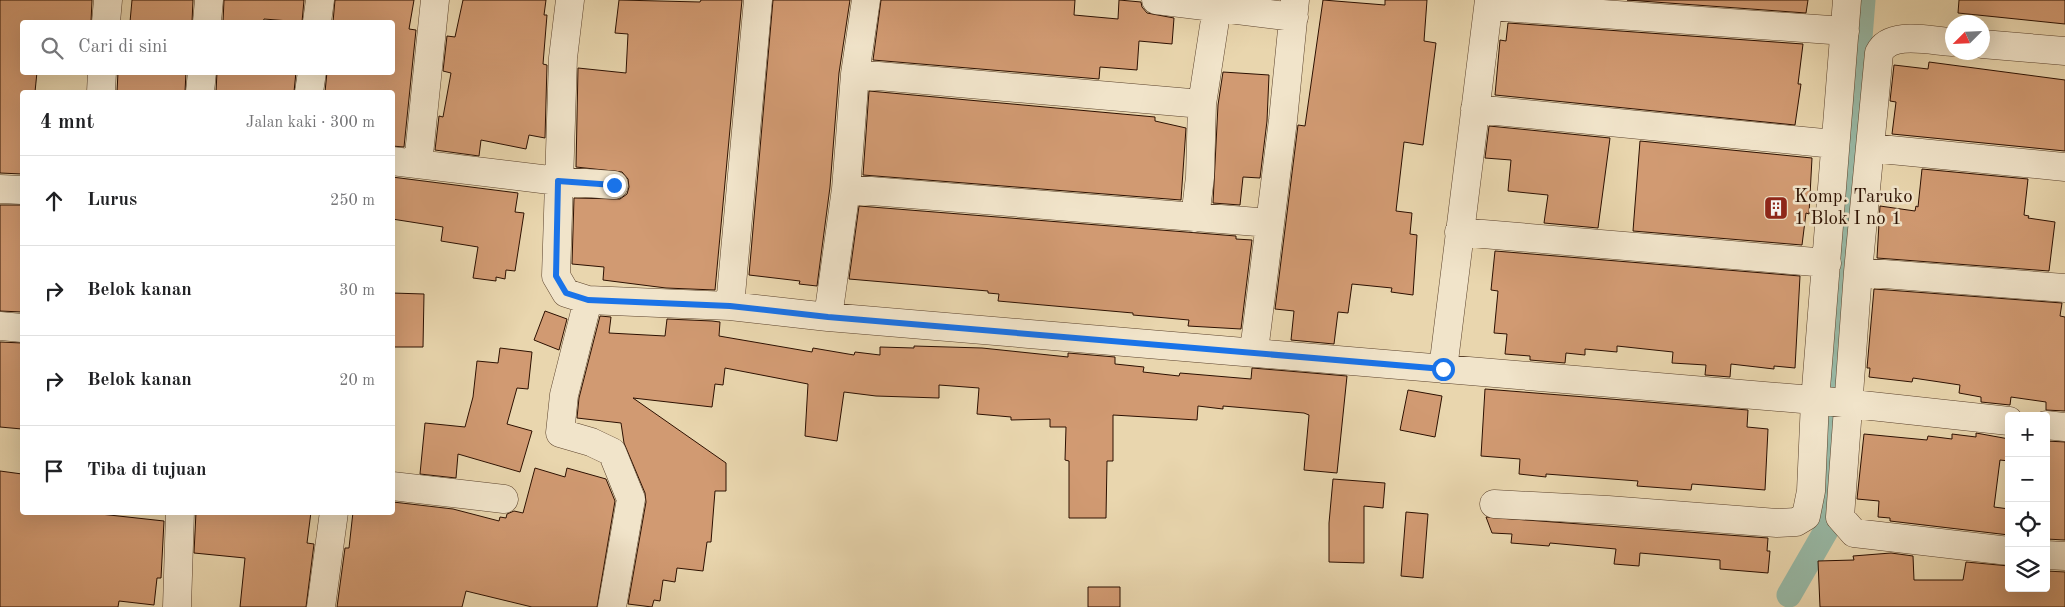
<!DOCTYPE html>
<html lang="id">
<head>
<meta charset="utf-8">
<style>
	body { margin:0; font-family:"Old Standard TT",serif; background:#f6f6f6; color:#202124 }
	.controls { position:absolute; right:15px; bottom:15px; display:grid; overflow:hidden; border-radius:5px; box-shadow:0 5px 20px #0002 }
	.controls button { width:45px; height:45px; display:grid; place-items:center; padding:0; border:0; border-bottom:1px solid #e0e0e0; background:#fff; color:#202124; font:25px sans-serif }
	.compass { position:absolute; left:1945px; top:15px; width:45px; height:45px; border-radius:50%; background:#fff; box-shadow:0 5px 20px #0002; rotate:246deg }
	.stop { position:absolute; width:15px; height:15px; margin:-11px; border:4px solid #1a73e8; border-radius:50%; background:#fff }
	.stop.end { background:#1a73e8; border-color:#fff; box-shadow:0 1px 5px #0008 }
	.list { margin:0; padding:0; list-style:none }
	h2 { display:flex; justify-content:space-between; align-items:center; height:65px; margin:0; padding:0 20px; font-size:21px }
	h2 small { font-size:16px; font-weight:400; color:#757577 }
	.list li { display:grid; grid-template-columns:32px 1fr auto; gap:15px; align-items:center; box-sizing:border-box; height:90px; padding:0 20px; border-top:1px solid #e0e0e0 }
	.list b { display:block; font-size:19px; white-space:nowrap }
	.list em { font-size:16px; font-style:normal; color:#757577 }
	.icon { flex:none; width:28px; height:28px; fill:none; stroke:currentColor; stroke-width:2; stroke-linecap:round; stroke-linejoin:round }
	.map { position:relative; flex:none; width:2065px; height:607px; overflow:hidden }
	.search { position:absolute; background:#fff; box-shadow:0 5px 20px #0002; left:20px; top:20px; width:375px; height:55px; display:flex; align-items:center; gap:12px; box-sizing:border-box; padding:0 18px; border-radius:5px; color:#757577; font-size:19px }
	.panel { position:absolute; background:#fff; box-shadow:0 5px 20px #0002; left:20px; top:90px; width:375px; height:425px; border-radius:5px }
	.map>svg:first-child { display:block }
	.lines { fill:none; stroke-linecap:round; stroke-linejoin:round }
	.canal { stroke:#98b9a6; stroke-width:25 }
	.building { fill:#d19a72; stroke:#2c1001 }
	.minor-casing { stroke:#5b422c; stroke-width:29 }
	.minor { stroke:#f1e4ca; stroke-width:28 }
	.route { stroke:#1a73e8; stroke-width:6 }
	.labels { text-anchor:middle; dominant-baseline:central; stroke-width:5; stroke-linejoin:round; paint-order:stroke }
	.poi-label { font-size:19px; fill:#2c1001; stroke:#f1e4ca; text-anchor:start }
</style>
</head>
<body>
<div class="map">
<svg width="2065" height="607" viewBox="0 0 2065 607">
	<rect width="100%" height="100%" fill="#e9d6ae"/>
	<filter id="stains"><feTurbulence type="fractalNoise" baseFrequency=".004" numOctaves="4"/><feColorMatrix values="0 0 0 0 .2 0 0 0 0 .09 0 0 0 0 .02 0 0 0 .5 -.17"/></filter>
	<radialGradient id="worn" r=".72"><stop offset=".6" stop-color="#630" stop-opacity="0"/><stop offset="1" stop-color="#630" stop-opacity=".3"/></radialGradient>
	<g class="lines">
		<path class="canal" d="M1789,595L1827,529L1838,276L1850,163L1863,0"/>
	</g>
	<path class="building" d="M0,0H92L91,22H22V72H37L35,92H22V174L0,173Z
		M132,0H193L192,22H130Z
		M224,0H304L302,22L264,19L263,22H223Z
		M335,0H414L409,29L416,30L404,147L392,146V92H325L327,72H392V22H333Z
		M463,0H546L544,15H547L543,64L547,65L545,138L529,135L526,149L481,140L479,156L435,150L439,116L443,117L451,73L443,71L447,36L455,37Z
		M619,0L700,2L701,0H742L715,290L666,288L603,280L604,267L572,264L574,198L620,199L627,194L629,187L628,179L622,172L576,167L578,68L626,73L628,34L615,33Z
		M773,0H850L839,73L830,187L817,286L799,284L800,281L749,275Z
		M881,0H1075L1074,15L1118,19L1119,0L1141,2L1142,7L1147,13L1174,18L1172,44L1139,41L1137,70L1100,67L1099,79L873,60Z
		M1323,0L1385,5V0H1427L1424,41L1436,43L1423,145L1404,142L1396,211L1412,213L1410,234L1417,235L1413,295L1391,292L1392,288L1352,284L1348,313L1338,312L1334,344L1291,340L1294,311L1275,309L1298,125L1305,126Z
		M1627,0H1808L1806,13Z
		M1959,0H2065V24L1958,13Z
		M1508,23L1803,44L1798,84H1801L1795,125L1495,95L1500,40L1506,41Z
		M1929,62L2065,80V151L1892,134L1896,102L1890,101L1894,65L1928,69Z
		M118,72H186L185,92H117Z
		M217,72H296L294,92H216Z
		M1223,72L1269,75L1267,121L1260,178L1243,177L1240,205L1213,203L1218,105Z
		M869,91L1155,117V121L1186,128L1181,200L863,175Z
		M1489,126L1610,138L1598,228L1544,223L1548,195L1508,191L1511,160L1485,158Z
		M1640,141L1812,158L1809,214L1806,213L1802,245L1633,231Z
		M1922,169L2028,179L2024,215L2029,216L2028,218L2055,222L2049,271L1877,258L1880,206L1915,211L1916,206L1918,207Z
		M392,177L518,193L515,212L524,213L515,271L506,270L505,279L496,277V281L473,278L478,247L441,241L443,227L392,219Z
		M0,205H22V312L0,311Z
		M859,206L1236,236V239L1252,240L1241,329L1188,326L1189,320L1133,315V313L998,301L999,294L988,293V291L849,279Z
		M1495,251L1800,276L1795,368L1774,366V369L1731,364L1730,377L1705,375L1706,365L1672,363L1673,352L1617,346V352L1585,349V355L1566,353L1565,363L1530,360V356L1505,354L1507,334L1494,333L1498,291L1491,290Z
		M1874,289L2062,303L2060,316L2065,317V411L2046,410V402L2011,397L2010,405L1981,402V397L1959,393L1960,385L1913,378L1912,382L1869,377L1870,368H1867Z
		M392,293L424,294L423,347H392Z
		M545,311L567,319L559,350L534,340Z
		M600,316L611,317L609,333L665,336L667,319L712,321L720,322L719,336L812,352L813,348L854,355L855,352L880,355V347L914,348V346L982,348L1068,357V353L1115,357V364L1144,367L1143,372L1179,376L1180,373L1251,379L1252,368L1347,376L1337,473L1304,470L1309,415L1304,413L1223,406V409L1198,406L1197,420L1113,415V461H1107L1106,518H1069V461L1065,460L1066,427H1050V419L1011,420V417L977,414L979,388L939,385V398L876,396L844,392L837,441L805,436L808,384L725,368L723,385L715,384L712,407L633,398L726,463V491H715L711,542H707L703,571L677,568L675,582L663,580L660,601L654,600L652,607L628,604L646,502L645,493L624,443L621,423L577,418L579,398Z
		M0,342L22,343V429L0,427Z
		M500,348L532,352L528,389L517,388L507,424L532,431L520,472L458,454L456,478L420,474L425,423L465,427L473,397L477,361L498,363Z
		M1485,389L1748,410L1747,427L1768,429L1765,490L1692,484L1691,490L1637,486L1638,481L1546,474V477L1519,474L1520,459L1481,456Z
		M1408,390L1442,396L1435,437L1400,430Z
		M1976,433L2009,439V461L2000,460L1994,507L2009,509V535L1890,521V518L1878,517L1879,501L1857,499L1864,434L1927,440L1928,436L1952,439V434L1976,437Z
		M2046,441L2065,442V540L2046,539Z
		M535,468L565,477L567,468L606,479L615,501L597,607H532L466,591L462,607H337L345,548H349L353,512H392L393,502L453,509L499,521L500,517L506,518L507,514L514,511L523,513Z
		M0,471L22,474V512H82L164,521L161,578H157L154,605L119,601L118,607H0Z
		M1333,479L1385,483L1383,508L1364,506V563L1329,562V523Z
		M196,512H311L307,543L314,544L306,607H240L245,558L194,553Z
		M1406,512L1428,514L1423,578L1401,576Z
		M1486,517L1768,538L1767,551H1770L1768,573L1720,569V560L1640,553L1639,566L1614,564L1616,549L1550,543L1549,546L1511,543L1512,534L1492,533Z
		M1891,553L1913,556L1914,580H1963L1966,562L2009,566V588H2046V571L2065,572V607H1820L1818,561L1854,560L1853,556Z
		M1088,587H1120V607H1088Z"/>
	<g class="lines">
		<defs>
			<path id="minor" d="M570,0L563,58L556,276L566,293L588,300L730,306L828,317L1825,401L2009,421
				M1156,0L1294,17
				M1489,6L1845,31
				M106,22L108,0
				M207,22L209,0
				M317,22L320,0
				M1952,42C1931,41 1890,30 1879,53L1858,272L1840,517L1854,533L2009,551
				M1982,44L2065,51
				M855,74L1202,104
				M101,92L102,72
				M200,92L202,72
				M309,92L312,72
				M1475,109L1834,144
				M1870,148L2065,167
				M392,161L558,181L614,185
				M418,164L435,0
				M0,189L22,190
				M846,189L1270,223
				M1195,218L1200,177L1202,104L1217,7
				M1459,232L1827,263
				M1858,272L2065,288
				M588,300L564,395L560,433L591,442L612,452L631,499L612,607
				M730,306L758,0
				M828,317L846,189L855,74L866,0
				M0,326L22,328
				M1254,351L1283,120L1295,0
				M1443,369L1489,0
				M2046,425L2065,427
				M392,486L504,499
				M1494,504L1608,510L1777,523L1796,522L1806,516L1811,491L1815,401L1847,0
				M2046,555L2065,556
				M177,607L180,512
				M321,607L334,512"/>
		</defs>
		<use href="#minor" class="minor-casing"/>
		<use href="#minor" class="minor"/>
	</g>
	<g class="lines">
		<path class="route" d="M614,185L558,181L556,276L566,293L588,300L730,306L828,317L1443,369"/>
	</g>
	<defs>
		<symbol id="building-square" viewBox="-11 -11 22 22"><rect x="-9" y="-9" width="18" height="18" rx="4" fill="#8f2418" stroke="#f1e4ca"/><path d="M-4-6H4V6H1V3H-1V6H-4ZM-2.5-4.3h1.7v1.8h-1.7ZM.8-4.3h1.7v1.8H.8ZM-2.5-1h1.7V.8h-1.7ZM.8-1h1.7V.8H.8Z" fill="#fff"/></symbol>
	</defs>
	<g fill-rule="evenodd">
		<use href="#building-square" x="1762" y="194" width="28" height="28"/>
	</g>
	<g class="labels">
		<g class="poi-label">
			<text x="1794" y="197">Komp. Taruko<tspan x="1794" dy="22">1 Blok I no 1</tspan></text>
		</g>
	</g>
	<rect width="100%" height="100%" filter="url(#stains)"/>
	<rect width="100%" height="100%" fill="url(#worn)"/>
</svg>
<div class="controls">
<button>+</button>
<button>−</button>
<button><svg class="icon" aria-label="locate" viewBox="0 0 24 24"><circle cx="12" cy="12" r="6"/><path d="M12 2v4M12 18v4M2 12h4M18 12h4"/></svg></button>
<button><svg class="icon" aria-label="layers" viewBox="0 0 24 24"><path d="M12 4l9 5-9 5-9-5zM3 14l9 5 9-5"/></svg></button>
</div>
<svg class="compass" viewBox="-18 -18 36 36"><path d="M0-13l5 13h-10z" fill="#e53935"/><path d="M0 13l5-13h-10z" fill="#757577"/></svg>
<div class="stop" style="left:1443px;top:369px"></div>
<div class="stop end" style="left:614px;top:185px"></div>
<div class="search"><svg class="icon" aria-label="search" viewBox="0 0 24 24"><circle cx="10" cy="10" r="6"/><path d="M15 15l6 6"/></svg>Cari di sini</div>
<section class="panel">
<h2>4 mnt<small>Jalan kaki · 300 m</small></h2>
<ul class="list">
<li><svg class="icon" aria-label="ahead" viewBox="0 0 24 24"><path d="M12 20V5M6 11l6-6 6 6"/></svg><div><b>Lurus</b></div><em>250 m</em></li>
<li><svg class="icon" aria-label="right" viewBox="0 0 24 24"><path d="M7 20v-9h11M14 6l5 5-5 5"/></svg><div><b>Belok kanan</b></div><em>30 m</em></li>
<li><svg class="icon" aria-label="right" viewBox="0 0 24 24"><path d="M7 20v-9h11M14 6l5 5-5 5"/></svg><div><b>Belok kanan</b></div><em>20 m</em></li>
<li><svg class="icon" aria-label="arrive" viewBox="0 0 24 24"><path d="M6 21V4h12l-3 4 3 4H6"/></svg><div><b>Tiba di tujuan</b></div></li>
</ul>
</section>
</div>
</body>
</html>
